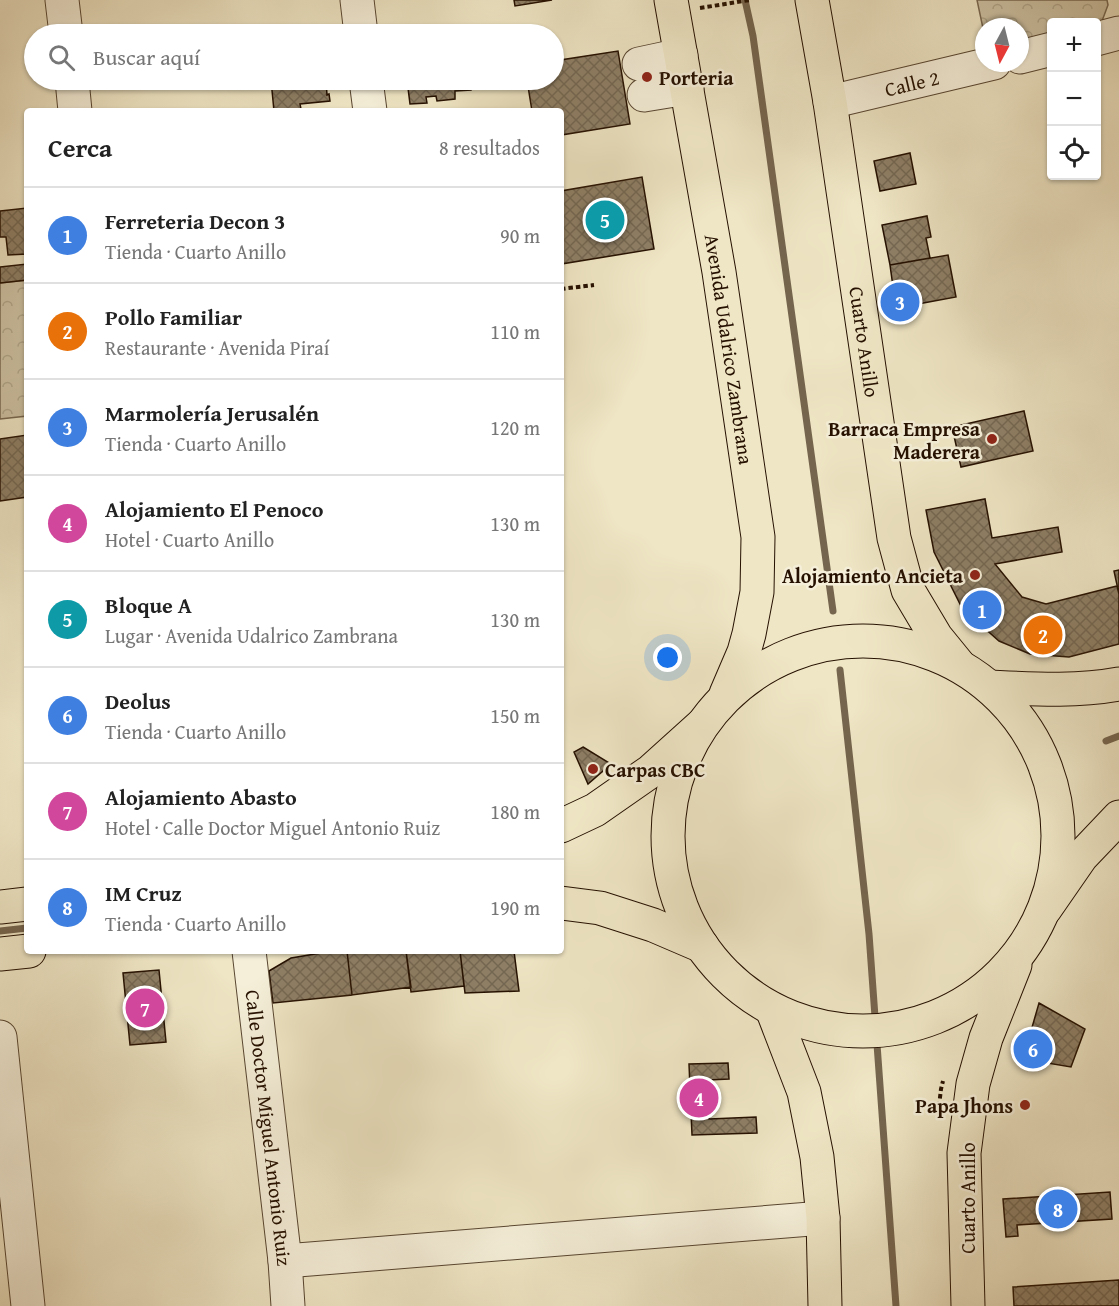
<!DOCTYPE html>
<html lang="es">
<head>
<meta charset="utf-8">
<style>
	body { margin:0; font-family:"Gentium Book Plus",serif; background:#f6f6f6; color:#222 }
	.controls { position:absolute; right:18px; top:18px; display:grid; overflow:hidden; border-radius:6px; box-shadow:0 2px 4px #0004 }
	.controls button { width:54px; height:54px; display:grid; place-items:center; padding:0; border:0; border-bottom:2px solid #e0e0e0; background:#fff; color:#222; font:30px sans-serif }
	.compass { position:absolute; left:975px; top:18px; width:54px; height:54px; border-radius:50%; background:#fff; box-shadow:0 2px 4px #0004; rotate:187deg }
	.you { position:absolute; left:668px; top:658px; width:21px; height:21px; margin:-15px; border:4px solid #fff; border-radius:50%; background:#1a73e8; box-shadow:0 0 0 9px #1a73e833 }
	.badge { display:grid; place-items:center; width:39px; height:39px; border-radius:50%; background:#d93025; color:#fff; font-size:20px; font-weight:700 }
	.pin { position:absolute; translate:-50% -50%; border:3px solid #fff; box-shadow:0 2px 6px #0006 }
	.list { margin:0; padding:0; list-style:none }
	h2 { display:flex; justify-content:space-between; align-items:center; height:78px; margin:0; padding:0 24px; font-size:26px }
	h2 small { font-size:20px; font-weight:400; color:#767676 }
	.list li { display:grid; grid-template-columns:39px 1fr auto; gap:18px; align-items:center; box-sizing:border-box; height:96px; padding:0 24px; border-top:2px solid #e0e0e0 }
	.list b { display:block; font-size:22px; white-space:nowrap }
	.list p { margin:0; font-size:20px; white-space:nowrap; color:#767676 }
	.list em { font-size:20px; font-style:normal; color:#767676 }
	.icon { flex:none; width:33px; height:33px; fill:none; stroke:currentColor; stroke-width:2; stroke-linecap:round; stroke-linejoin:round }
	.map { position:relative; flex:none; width:1119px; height:1306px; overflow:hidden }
	.search { position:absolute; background:#fff; box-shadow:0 2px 4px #0004; left:24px; top:24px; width:540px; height:66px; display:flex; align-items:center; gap:15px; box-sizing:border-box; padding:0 21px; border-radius:33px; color:#767676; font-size:22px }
	.panel { position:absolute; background:#fff; box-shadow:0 2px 4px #0004; left:24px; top:108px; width:540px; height:846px; border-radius:6px }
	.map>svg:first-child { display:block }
	.park { fill:url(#park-crowns); stroke:#796952; stroke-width:1.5 }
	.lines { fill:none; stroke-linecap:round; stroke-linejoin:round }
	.stream { stroke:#75654e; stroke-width:7 }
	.building { fill:url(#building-cross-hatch); stroke:#251000; stroke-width:1.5 }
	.minor-casing { stroke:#584631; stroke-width:35 }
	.major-casing { stroke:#251000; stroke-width:35 }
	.highway-casing { stroke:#251000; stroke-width:35 }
	.path { stroke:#251000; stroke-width:4; stroke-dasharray:4.5 3; stroke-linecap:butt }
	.minor { stroke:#f5efd9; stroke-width:33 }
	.major { stroke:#efe6c5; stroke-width:33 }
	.highway { stroke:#efe6c5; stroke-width:33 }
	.poi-dot { fill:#8f2418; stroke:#f5efd9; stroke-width:2 }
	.labels { text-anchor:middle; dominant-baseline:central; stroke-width:5; stroke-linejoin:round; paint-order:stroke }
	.poi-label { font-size:20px; font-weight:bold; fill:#251000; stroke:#f5efd9; text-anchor:end }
	.street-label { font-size:20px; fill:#251000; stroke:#f5efd9 }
</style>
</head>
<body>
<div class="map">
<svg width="1119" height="1306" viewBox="0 0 1119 1306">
	<defs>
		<pattern id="park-crowns" width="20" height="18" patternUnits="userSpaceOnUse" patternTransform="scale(1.5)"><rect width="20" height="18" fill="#cdc2a4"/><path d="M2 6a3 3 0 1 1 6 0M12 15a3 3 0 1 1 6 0" fill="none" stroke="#b0a68b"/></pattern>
		<pattern id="building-cross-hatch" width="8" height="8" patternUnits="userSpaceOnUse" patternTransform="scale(1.5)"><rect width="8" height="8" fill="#8e7f66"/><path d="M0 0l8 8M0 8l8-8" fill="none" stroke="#746752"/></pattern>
	</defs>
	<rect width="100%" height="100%" fill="#efe6c5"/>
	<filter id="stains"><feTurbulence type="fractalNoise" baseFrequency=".00333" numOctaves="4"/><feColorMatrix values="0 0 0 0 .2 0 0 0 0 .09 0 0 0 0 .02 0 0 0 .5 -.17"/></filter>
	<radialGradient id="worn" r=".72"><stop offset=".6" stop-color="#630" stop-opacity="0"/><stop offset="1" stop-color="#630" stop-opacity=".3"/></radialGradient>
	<path class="park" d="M977,0H1107L1108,5L1102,21L1052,22L1051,44L1020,51V27H984V33Z
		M27,280V416L0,419V283Z"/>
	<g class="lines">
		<path class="stream" d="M745,0L753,36L833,611
			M840,670L869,934L896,1306
			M1106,741L1119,736
			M0,931L27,928"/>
	</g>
	<path class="building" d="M514,0H552L515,6Z
		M618,51L630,124L561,135V111H532L527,80H554V61Z
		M271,80H326L327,95L329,94L330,101L300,104L301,109L274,111Z
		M407,80H470L471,90L455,91V99L437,101L436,96L426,97L427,103L410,104Z
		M910,153L916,184L880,191L874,161Z
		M642,177L654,249L561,264V191Z
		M27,208V254L8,255L6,237H0V211Z
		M927,216L931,237L926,238L930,258L890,265L882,225Z
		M948,255L956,297L896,308L890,265Z
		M27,264V280L0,283V267Z
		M1024,411L1033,451L961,467L952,427Z
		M27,435V497L0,501V439Z
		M985,499L992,538L1058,527L1062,552L995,564L1022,597L1046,604L1117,586L1119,594V644L1069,657L1030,654L999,641L962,608L934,552L926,510Z
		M1119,570V594L1114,571Z
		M583,747L611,764L588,784L574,752Z
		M333,951H347L352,995L273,1003L269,971L291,958Z
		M347,951H406L411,987L352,995Z
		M406,951H460L464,986L411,992Z
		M460,951H514L519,991L465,993Z
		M159,970L166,1042L130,1045L123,973Z
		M1039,1003L1085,1029L1071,1067L1023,1059Z
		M728,1063L729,1079L708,1080L709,1119L756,1117L757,1133L692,1135L689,1064Z
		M1110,1192L1112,1219L1017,1225L1018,1236L1006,1237L1003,1199Z
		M1119,1280V1306H1014L1013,1287Z"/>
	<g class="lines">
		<defs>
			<g id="minor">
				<path d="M62,0L66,34"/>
				<path d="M357,0L361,34"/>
				<path d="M1096,39L1119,33"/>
				<path d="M1020,57L1052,49"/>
				<path d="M639,64L681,55"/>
				<path d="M72,80L75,111"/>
				<path d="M366,80L370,111"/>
				<path d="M644,95L687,88"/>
				<path id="s1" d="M830,102L994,63"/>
				<path id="s2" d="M249,951L285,1261L288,1306"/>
				<path d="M0,1037L28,1306"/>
				<path d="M285,1261L823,1218"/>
			</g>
			<path id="major" d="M990,687C1032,689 1077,692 1119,684
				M561,826L595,810L651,771L702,725
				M561,903L600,908L653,925L702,946
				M0,907L27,904
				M1045,909L1081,857L1119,817
				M0,954L29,951"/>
			<g id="highway">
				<path id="s3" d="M671,0L719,272L758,537L757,592L749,634L744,652L726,694"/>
				<path id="s4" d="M812,0L830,102L894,538L908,590L936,637L958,664"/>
				<circle cx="863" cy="836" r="195"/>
				<path d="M772,1009L804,1092L817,1157L823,1218L825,1306"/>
				<path d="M968,1306L964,1153L973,1084L986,1038L1015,965"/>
			</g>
		</defs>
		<use href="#minor" class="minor-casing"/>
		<use href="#major" class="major-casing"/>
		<use href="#highway" class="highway-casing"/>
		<path class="path" d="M700,8L750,0
			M561,289L594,285
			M939,1106L941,1089L943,1081"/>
		<use href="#minor" class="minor"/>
		<use href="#major" class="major"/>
		<use href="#highway" class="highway"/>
	</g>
	<g class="poi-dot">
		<circle cx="647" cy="77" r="6"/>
		<circle cx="992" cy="439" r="6"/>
		<circle cx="975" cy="575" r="6"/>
		<circle cx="593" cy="769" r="6"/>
		<circle cx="1025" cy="1105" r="6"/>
	</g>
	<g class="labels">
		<g class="poi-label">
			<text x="659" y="77" text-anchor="start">Porteria</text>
			<text x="980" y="428">Barraca Empresa<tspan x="980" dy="23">Maderera</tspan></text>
			<text x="963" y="575">Alojamiento Ancieta</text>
			<text x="605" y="769" text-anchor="start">Carpas CBC</text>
			<text x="1013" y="1105">Papa Jhons</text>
		</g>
		<g class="street-label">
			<text stroke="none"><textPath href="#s1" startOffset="84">Calle 2</textPath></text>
			<text stroke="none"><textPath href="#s4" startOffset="346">Cuarto Anillo</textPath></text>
			<text stroke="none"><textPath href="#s3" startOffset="354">Avenida Udalrico Zambrana</textPath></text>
			<text stroke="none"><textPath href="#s2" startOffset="178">Calle Doctor Miguel Antonio Ruiz</textPath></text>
			<text transform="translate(967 1198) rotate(-90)">Cuarto Anillo</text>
		</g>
	</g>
	<rect width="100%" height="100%" filter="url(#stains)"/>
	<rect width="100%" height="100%" fill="url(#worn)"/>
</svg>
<div class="controls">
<button>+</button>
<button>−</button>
<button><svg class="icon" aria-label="locate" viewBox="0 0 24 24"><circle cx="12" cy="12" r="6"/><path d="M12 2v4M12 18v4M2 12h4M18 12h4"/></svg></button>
</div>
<svg class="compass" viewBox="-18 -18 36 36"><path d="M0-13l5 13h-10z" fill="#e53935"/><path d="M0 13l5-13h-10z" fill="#767676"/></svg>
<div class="you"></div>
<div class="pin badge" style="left:982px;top:610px;background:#3f7fe0">1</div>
<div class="pin badge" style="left:1043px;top:635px;background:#e8710a">2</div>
<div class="pin badge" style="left:900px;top:302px;background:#3f7fe0">3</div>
<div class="pin badge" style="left:699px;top:1098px;background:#d1479c">4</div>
<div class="pin badge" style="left:605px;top:220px;background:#0f9aa8">5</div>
<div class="pin badge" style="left:1033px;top:1049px;background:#3f7fe0">6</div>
<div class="pin badge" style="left:145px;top:1008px;background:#d1479c">7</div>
<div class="pin badge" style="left:1058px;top:1209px;background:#3f7fe0">8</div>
<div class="search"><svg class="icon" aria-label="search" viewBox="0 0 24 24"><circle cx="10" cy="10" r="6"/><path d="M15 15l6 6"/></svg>Buscar aquí</div>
<section class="panel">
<h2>Cerca<small>8 resultados</small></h2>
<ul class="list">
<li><span class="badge" style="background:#3f7fe0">1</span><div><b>Ferreteria Decon 3</b><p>Tienda · Cuarto Anillo</p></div><em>90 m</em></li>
<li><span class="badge" style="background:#e8710a">2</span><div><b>Pollo Familiar</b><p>Restaurante · Avenida Piraí</p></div><em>110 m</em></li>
<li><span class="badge" style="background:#3f7fe0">3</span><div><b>Marmolería Jerusalén</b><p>Tienda · Cuarto Anillo</p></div><em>120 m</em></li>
<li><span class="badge" style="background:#d1479c">4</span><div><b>Alojamiento El Penoco</b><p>Hotel · Cuarto Anillo</p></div><em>130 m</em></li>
<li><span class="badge" style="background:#0f9aa8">5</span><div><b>Bloque A</b><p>Lugar · Avenida Udalrico Zambrana</p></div><em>130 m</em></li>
<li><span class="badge" style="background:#3f7fe0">6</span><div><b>Deolus</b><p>Tienda · Cuarto Anillo</p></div><em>150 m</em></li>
<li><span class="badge" style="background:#d1479c">7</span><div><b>Alojamiento Abasto</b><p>Hotel · Calle Doctor Miguel Antonio Ruiz</p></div><em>180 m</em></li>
<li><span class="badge" style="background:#3f7fe0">8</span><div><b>IM Cruz</b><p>Tienda · Cuarto Anillo</p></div><em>190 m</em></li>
</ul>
</section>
</div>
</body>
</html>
